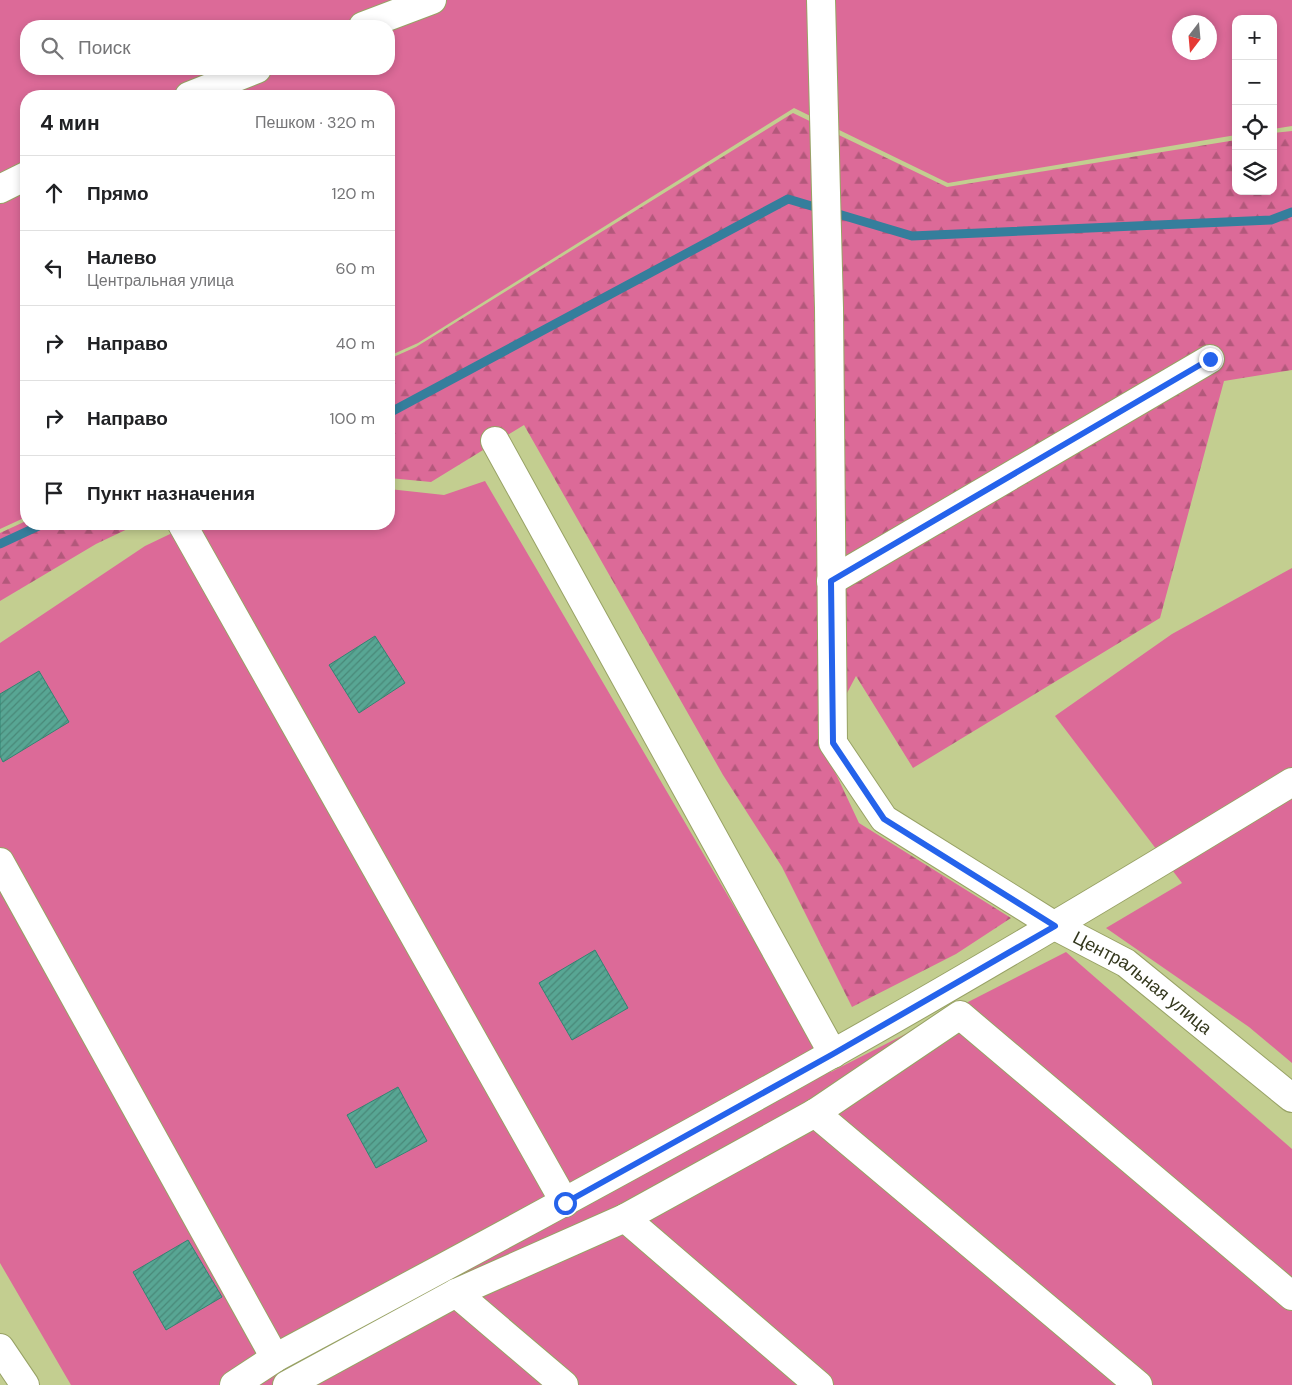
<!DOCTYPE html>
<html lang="ru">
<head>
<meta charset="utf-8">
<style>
	body { margin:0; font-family:"DM Sans",sans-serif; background:#f6f6f6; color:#202124 }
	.controls { position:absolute; right:15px; top:15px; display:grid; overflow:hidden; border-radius:10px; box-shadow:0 2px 8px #0003 }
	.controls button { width:45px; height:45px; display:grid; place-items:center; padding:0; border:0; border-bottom:1px solid #e0e0e0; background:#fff; color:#202124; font:25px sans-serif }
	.compass { position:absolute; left:1172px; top:15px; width:45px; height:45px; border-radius:50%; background:#fff; box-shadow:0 2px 8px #0003; rotate:196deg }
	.stop { position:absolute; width:15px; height:15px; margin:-11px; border:4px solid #2563eb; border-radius:50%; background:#fff }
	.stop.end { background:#2563eb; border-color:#fff; box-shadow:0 1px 5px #0008 }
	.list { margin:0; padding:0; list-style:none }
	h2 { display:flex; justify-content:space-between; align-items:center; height:65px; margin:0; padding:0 20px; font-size:21px }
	h2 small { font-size:16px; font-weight:400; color:#757577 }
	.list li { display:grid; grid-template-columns:32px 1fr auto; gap:15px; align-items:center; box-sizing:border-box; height:75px; padding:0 20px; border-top:1px solid #e0e0e0 }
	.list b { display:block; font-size:19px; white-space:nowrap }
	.list p { margin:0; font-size:16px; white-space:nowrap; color:#757577 }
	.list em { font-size:16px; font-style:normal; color:#757577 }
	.icon { flex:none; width:28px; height:28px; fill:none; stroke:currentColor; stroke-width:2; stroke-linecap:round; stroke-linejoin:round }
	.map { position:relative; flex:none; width:1292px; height:1385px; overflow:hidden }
	.search { position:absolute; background:#fff; box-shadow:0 2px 8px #0003; left:20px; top:20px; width:375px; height:55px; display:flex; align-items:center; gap:12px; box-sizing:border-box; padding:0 18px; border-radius:20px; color:#757577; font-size:19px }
	.panel { position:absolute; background:#fff; box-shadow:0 2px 8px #0003; left:20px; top:90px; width:375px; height:440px; border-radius:20px }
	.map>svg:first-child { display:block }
	.forest { fill:url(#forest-firs) }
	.garden { fill:#dc6a98; fill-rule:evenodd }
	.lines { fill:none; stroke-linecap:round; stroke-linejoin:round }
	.stream { stroke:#357e9c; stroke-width:9 }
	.building { fill:url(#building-hatch); stroke:#338472 }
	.minor-casing { stroke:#98a265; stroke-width:30 }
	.minor { stroke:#fff; stroke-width:28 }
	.route { stroke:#2563eb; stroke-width:6 }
	.labels { text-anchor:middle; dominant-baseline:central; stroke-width:4.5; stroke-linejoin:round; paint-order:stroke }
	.street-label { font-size:18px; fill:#33371d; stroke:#c3ce90 }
</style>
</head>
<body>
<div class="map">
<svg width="1292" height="1385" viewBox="0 0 1292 1385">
	<defs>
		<pattern id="forest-firs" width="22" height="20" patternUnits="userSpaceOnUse" patternTransform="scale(1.25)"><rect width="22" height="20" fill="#dc6a98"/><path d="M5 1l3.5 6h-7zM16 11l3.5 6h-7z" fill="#b3587b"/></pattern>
		<pattern id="building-hatch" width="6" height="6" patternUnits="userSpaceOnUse" patternTransform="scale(1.25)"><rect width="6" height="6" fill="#58a694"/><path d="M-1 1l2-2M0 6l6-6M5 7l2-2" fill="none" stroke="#498878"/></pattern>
	</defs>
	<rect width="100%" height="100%" fill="#c3ce90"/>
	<path class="forest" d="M793,113L947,187L1236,140V191H1273V133L1292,131V370L1224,381L1160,618L913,768L856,676L821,742L859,823L1011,918L956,954L852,1007L782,867L723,775L524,425L431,482L389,478V359L416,347Z
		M26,521V524H138L96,544L0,601V533Z"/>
	<path class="garden" d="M0,0H1292V126L1273,129V19H1236V135L948,183L794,108L418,343L389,356V96H26V517L0,529ZM1180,22H1210V52H1180ZM26,26H389V69H26Z
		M485,481L831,1072L1066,952L1292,1149V1385H71L0,1263V643L145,546L191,524H389V489L444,495Z
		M1292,568V1063L1249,1027L1106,928L1182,883L1055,716L1172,634Z"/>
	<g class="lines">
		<path class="stream" d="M389,413L788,199L912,236L1271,220L1292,212
			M0,544L43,524"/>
	</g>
	<path class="building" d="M375,636L405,683L359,713L329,665Z
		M39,671L69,722L3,762L0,756V694Z
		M595,950L628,1008L572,1040L539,983Z
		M398,1087L427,1141L376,1168L347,1115Z
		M188,1240L222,1297L166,1330L133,1272Z"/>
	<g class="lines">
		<defs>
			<g id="minor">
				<path id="s1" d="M821,0L829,308L833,743L884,819L1055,926L1126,963L1292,1098"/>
				<path d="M363,26L432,0"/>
				<path d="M189,96L257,69"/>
				<path d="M0,189L26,176"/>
				<path d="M495,441L833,1054"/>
				<path d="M182,524L565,1203"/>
				<path d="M831,581L1210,359"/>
				<path d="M0,862L275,1358"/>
				<path d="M815,1113L1138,1385"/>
				<path d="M625,1218L819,1385"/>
				<path d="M456,1293L564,1385"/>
				<path d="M0,1348L25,1385"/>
				<path d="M234,1385L275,1358C461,1258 648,1158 832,1054C987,967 1140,875 1292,782"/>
				<path d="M287,1385L456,1293L625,1218L815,1113L960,1015L1292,1296"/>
			</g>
		</defs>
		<use href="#minor" class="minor-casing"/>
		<use href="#minor" class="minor"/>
	</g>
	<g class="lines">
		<path class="route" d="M565,1203L833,1054L1055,926L884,819L833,743L831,581L1210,359"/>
	</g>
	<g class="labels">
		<g class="street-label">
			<text stroke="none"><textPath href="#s1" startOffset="1141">Центральная улица</textPath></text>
		</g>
	</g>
</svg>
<div class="controls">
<button>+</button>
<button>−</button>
<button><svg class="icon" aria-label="locate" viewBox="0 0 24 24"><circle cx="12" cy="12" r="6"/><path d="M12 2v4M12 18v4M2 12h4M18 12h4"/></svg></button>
<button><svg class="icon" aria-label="layers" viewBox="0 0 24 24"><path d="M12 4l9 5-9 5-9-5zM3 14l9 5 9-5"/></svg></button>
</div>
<svg class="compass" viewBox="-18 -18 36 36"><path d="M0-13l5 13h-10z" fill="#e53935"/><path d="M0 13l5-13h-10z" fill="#757577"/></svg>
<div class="stop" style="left:565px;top:1203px"></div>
<div class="stop end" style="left:1210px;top:359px"></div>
<div class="search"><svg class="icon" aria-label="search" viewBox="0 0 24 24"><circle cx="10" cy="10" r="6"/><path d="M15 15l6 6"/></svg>Поиск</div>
<section class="panel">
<h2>4 мин<small>Пешком · 320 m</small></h2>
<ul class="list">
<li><svg class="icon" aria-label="ahead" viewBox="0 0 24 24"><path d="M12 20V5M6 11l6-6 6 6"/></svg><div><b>Прямо</b></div><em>120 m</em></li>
<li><svg class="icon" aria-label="left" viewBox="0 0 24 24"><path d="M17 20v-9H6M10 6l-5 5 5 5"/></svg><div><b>Налево</b><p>Центральная улица</p></div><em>60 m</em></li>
<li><svg class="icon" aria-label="right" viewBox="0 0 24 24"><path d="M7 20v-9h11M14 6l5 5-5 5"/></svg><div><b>Направо</b></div><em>40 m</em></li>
<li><svg class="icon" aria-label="right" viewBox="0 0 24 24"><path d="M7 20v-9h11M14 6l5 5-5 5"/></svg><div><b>Направо</b></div><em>100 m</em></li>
<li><svg class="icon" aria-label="arrive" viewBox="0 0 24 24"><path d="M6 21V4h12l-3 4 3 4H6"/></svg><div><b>Пункт назначения</b></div></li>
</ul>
</section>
</div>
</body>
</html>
